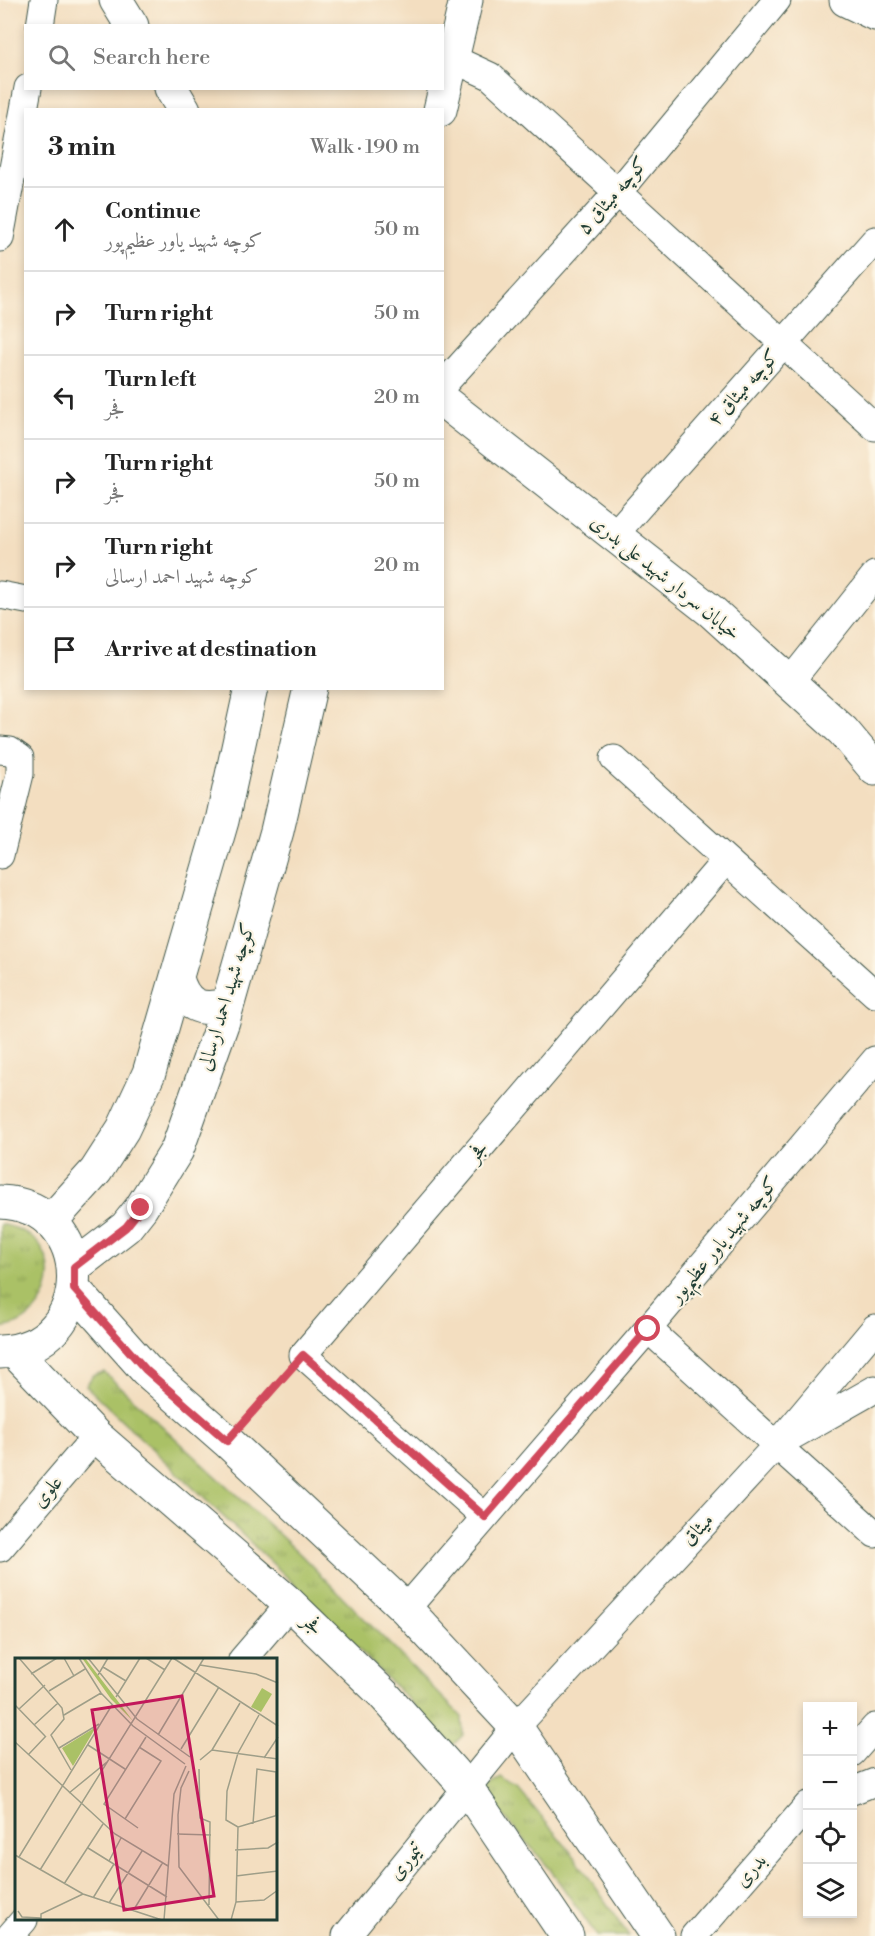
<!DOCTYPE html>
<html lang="en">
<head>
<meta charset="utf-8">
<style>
	body { margin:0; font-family:"Libre Bodoni",Amiri,serif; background:#f6f6f6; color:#222 }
	.controls { position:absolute; right:18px; bottom:18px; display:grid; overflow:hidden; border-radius:0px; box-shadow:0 3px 9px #0003 }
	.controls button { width:54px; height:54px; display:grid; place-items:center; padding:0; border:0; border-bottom:2px solid #e0e0e0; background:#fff; color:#222; font:30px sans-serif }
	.stop { position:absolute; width:18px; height:18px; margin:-14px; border:4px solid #d1495b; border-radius:50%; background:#fff }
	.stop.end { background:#d1495b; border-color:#fff; box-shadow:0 2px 6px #0008 }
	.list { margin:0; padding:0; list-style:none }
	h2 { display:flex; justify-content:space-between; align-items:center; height:78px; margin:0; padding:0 24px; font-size:26px }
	h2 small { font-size:20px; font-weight:400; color:#767676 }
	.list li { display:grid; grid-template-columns:39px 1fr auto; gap:18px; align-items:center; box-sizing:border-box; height:84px; padding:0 24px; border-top:2px solid #e0e0e0 }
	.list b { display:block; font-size:22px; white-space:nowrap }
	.list p { margin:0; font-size:20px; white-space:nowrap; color:#767676 }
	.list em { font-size:20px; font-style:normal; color:#767676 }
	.icon { flex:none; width:33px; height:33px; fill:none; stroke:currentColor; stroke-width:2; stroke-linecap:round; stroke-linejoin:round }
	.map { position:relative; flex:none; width:875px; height:1936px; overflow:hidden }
	.search { position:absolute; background:#fff; box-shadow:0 3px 9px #0003; left:24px; top:24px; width:420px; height:66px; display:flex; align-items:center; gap:15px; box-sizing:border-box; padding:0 21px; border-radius:0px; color:#767676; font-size:22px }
	.panel { position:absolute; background:#fff; box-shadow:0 3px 9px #0003; left:24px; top:108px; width:420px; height:582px; border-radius:0px }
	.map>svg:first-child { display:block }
	.grass { fill:url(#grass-tufts); stroke:#647f4d; stroke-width:1.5 }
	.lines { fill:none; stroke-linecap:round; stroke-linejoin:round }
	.street-casing { stroke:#3f5549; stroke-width:29 }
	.secondary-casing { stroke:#3f5549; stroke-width:35 }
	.path { stroke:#3f5549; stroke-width:4; stroke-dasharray:1.5 4.5; stroke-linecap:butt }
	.street { stroke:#fff; stroke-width:27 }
	.secondary { stroke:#fff; stroke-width:33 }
	.route { stroke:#d1495b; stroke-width:8 }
	.labels { text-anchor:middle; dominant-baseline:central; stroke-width:4.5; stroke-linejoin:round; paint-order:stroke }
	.street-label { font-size:20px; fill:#1f3d34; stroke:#fcf5e5 }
	.inset-road { fill:none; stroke:#9e9e88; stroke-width:1.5 }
	.view { fill:#c2185b; fill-opacity:0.15; stroke:#c2185b; stroke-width:3 }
	.inset-edge { fill:none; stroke:#1f3d34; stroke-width:3 }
</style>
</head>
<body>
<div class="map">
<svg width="875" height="1936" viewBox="0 0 875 1936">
	<defs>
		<pattern id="grass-tufts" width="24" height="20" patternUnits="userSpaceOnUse" patternTransform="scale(1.5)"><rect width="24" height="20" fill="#aac166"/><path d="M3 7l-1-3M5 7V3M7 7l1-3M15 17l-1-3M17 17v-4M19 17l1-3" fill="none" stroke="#8a9e55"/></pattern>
	</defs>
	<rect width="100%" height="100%" fill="#fcf5e5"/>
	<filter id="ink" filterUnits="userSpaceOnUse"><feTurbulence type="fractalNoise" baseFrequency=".0167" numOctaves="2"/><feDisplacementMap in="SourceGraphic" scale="12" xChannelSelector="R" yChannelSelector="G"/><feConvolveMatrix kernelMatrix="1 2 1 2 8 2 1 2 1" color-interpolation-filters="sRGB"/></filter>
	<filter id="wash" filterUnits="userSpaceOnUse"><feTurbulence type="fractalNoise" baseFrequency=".008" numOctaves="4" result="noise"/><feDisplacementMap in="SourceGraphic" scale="24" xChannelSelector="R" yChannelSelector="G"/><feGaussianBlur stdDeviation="1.35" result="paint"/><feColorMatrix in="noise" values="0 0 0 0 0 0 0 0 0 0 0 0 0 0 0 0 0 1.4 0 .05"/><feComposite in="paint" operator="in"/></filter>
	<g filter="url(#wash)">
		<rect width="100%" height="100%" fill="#f3dec0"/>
		<path class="grass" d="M0,1224C11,1226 21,1229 30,1236C68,1264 45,1325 0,1328Z
			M104,1372L300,1554L462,1717L463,1735L453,1745L290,1580L86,1386L93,1375Z
			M502,1778L518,1789L575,1857L629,1936H597L550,1869L489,1799V1786Z"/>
	</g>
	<g filter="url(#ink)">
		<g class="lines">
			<defs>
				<path id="street" d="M40,26L44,0
					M451,58L490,76L875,427
					M0,238L28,88
					M442,386L618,192L777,0
					M614,535L875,240
					M0,595L26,600
					M789,683L875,575
					M0,750L10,751L20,758V774L0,855
					M614,759L875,994
					M648,1329L875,1534
					M794,1435L875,1389
					M485,1517L303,1355L726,860
					M0,1548L96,1436
					M406,1609L648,1329L875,1060
					M242,1660L290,1604
					M852,1753L875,1727
					M852,1791L875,1782
					M10,1936L24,1920
					M346,1936L516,1727L777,1445L875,1328
					M694,1936L808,1805"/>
				<path id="secondary" d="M116,0L132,26
					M846,0L875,14
					M171,88L184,110
					M440,110L466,0
					M442,400L711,611L843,731L875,769
					M177,978C184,1005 201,1013 226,1004
					M0,1202C97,1205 99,1348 0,1352
					M50,1222L96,1171L123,1129L149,1073L222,821L251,688
					M74,1267L126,1227L141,1208L177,1150L223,1021L277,831L310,688
					M74,1289L146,1370L227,1441L406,1609L516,1727L658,1936
					M15,1352L96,1436L290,1604L383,1694L467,1788L567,1936"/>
			</defs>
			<use href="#street" class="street-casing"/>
			<use href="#secondary" class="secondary-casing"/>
			<path class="path" d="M248,1417L282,1378"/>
			<use href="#street" class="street"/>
			<use href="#secondary" class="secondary"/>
		</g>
	</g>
	<g class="lines" filter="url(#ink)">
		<path class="route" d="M141,1208L126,1227L74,1267V1289L146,1370L227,1441L303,1355L485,1517L648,1329"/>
	</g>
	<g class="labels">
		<g class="street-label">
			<text transform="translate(613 196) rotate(-49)">کوچه میثاق ۵</text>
			<text transform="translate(744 388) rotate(-48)">کوچه میثاق ۴</text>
			<text transform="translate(665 578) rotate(39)">خیابان سردار شهید علی بدری</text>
			<text transform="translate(227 997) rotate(-73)">کوچه شهید احمد ارسالی</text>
			<text transform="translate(478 1152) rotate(-50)">فجر</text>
			<text transform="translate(724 1240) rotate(-50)">کوچه شهید یاور عظیم‌پور</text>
			<text transform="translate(48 1492) rotate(-49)">علوی</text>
			<text transform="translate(698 1530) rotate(-47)">میثاق</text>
			<text transform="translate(312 1625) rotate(44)">فجر</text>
			<text transform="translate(406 1862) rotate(-51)">تیموری</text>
			<text transform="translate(751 1871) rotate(-49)">بدری</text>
		</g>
	</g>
	<g transform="translate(15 1658)">
		<rect width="262" height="262" fill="#f3dec0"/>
		<path d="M67,0H70L118,63L96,41ZM81,69L58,108L47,90Z" fill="#aac166"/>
		<path d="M247,30L257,36L246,54L236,49Z" fill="#aac166"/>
		<path class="inset-road" d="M4,0L47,50L49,61L36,77L56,112M49,0L59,18M64,0L86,35L118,68L170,106M73,0L122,61L175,99M131,0L150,12M158,0L263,68M185,7L241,16L263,25M88,9L111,23M16,16L42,0M83,17L93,0M34,33L70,11M101,39L125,0M0,47L30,78M4,51L30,27M49,57L86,35M19,67L43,45M143,77L189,0M0,84L100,176L153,208M73,87L110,111M44,90L84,66M166,91L204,29M197,92L225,45M13,97L31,78M249,100L263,79M185,102L197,92L263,101M184,111L185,160L195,164L194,247M174,113L166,130L163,157L164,209L204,262M54,135L92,104M110,161L146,103L124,89M238,166L242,111L261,114V157M223,169L211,162L212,133L223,95L244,57M123,170L89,146L131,79M162,176L196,177M73,190L152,239M220,192L253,190L263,184M0,197L68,236L147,262M4,199L97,47M94,203L106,180M25,212L157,0M221,218L263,213M49,226L88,166M78,240L99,206M221,244L249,242L263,232M94,245L127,193M3,253L7,259L26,260M118,253L148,204M26,262V256L68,236M149,262L159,136L171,108M216,262L221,244L223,169L263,157"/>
		<path class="view" d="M167,38L199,238L109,252L77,52Z"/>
		<rect width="262" height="262" class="inset-edge"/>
	</g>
</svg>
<div class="controls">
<button>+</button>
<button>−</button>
<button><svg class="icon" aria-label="locate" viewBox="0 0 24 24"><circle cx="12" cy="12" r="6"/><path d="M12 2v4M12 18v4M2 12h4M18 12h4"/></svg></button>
<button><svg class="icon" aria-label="layers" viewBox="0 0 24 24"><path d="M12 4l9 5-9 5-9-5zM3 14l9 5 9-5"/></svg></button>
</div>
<div class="stop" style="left:648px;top:1329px"></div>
<div class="stop end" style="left:141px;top:1208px"></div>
<div class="search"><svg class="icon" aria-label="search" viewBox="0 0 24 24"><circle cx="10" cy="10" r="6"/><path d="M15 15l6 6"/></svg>Search here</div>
<section class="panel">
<h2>3 min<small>Walk · 190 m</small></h2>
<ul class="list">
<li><svg class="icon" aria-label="ahead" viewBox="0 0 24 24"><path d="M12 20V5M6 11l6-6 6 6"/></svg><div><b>Continue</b><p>کوچه شهید یاور عظیم‌پور</p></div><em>50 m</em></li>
<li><svg class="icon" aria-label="right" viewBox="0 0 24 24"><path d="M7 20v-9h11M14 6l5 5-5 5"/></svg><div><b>Turn right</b></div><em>50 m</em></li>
<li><svg class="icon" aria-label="left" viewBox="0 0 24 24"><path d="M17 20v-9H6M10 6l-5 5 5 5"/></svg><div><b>Turn left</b><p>فجر</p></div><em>20 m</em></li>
<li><svg class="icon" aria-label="right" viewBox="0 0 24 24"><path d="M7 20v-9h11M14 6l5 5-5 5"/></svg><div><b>Turn right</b><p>فجر</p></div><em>50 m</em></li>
<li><svg class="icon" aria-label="right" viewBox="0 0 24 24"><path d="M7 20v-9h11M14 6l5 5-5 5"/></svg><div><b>Turn right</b><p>کوچه شهید احمد ارسالی</p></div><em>20 m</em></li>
<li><svg class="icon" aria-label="arrive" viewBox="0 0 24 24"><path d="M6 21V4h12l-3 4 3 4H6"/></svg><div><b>Arrive at destination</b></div></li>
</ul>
</section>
</div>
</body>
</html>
